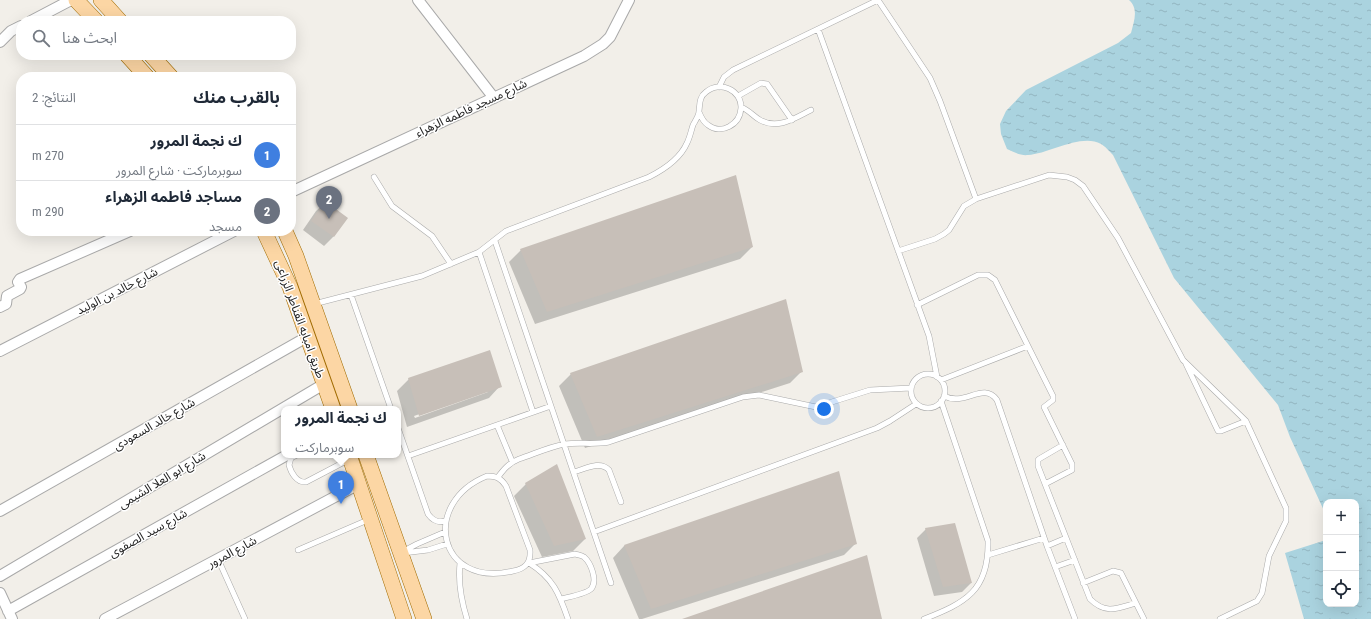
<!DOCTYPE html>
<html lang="ar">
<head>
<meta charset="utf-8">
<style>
	body { margin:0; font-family:"Roboto Condensed","Noto Sans Arabic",sans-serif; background:#f6f6f7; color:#1f2937; direction:rtl }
	.controls { position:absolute; right:12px; bottom:12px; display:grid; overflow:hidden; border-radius:8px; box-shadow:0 4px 16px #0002 }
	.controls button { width:36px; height:36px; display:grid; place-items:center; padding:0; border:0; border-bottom:1px solid #e0e1e3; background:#fff; color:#1f2937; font:20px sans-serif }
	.you { position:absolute; left:824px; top:409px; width:14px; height:14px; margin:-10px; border:3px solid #fff; border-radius:50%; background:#1a73e8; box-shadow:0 0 0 6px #1a73e833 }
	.badge { display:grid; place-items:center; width:26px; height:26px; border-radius:50%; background:#1a73e8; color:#fff; font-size:13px; font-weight:700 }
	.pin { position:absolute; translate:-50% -33px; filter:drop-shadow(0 1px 2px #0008) }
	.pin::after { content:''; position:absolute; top:21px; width:14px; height:12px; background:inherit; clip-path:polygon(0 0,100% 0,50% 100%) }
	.popup { position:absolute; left:281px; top:406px; width:120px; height:52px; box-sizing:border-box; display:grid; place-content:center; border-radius:8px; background:#fff; filter:drop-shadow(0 1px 3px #0005); font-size:13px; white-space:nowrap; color:#747a83 }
	.popup b { font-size:15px; color:#1f2937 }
	.popup::after { content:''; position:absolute; left:50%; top:100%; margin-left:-8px; border:8px solid transparent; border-top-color:#fff }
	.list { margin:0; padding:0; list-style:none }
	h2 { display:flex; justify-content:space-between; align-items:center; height:52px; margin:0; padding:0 16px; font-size:17px }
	h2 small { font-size:13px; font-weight:400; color:#747a83 }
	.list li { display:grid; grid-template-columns:26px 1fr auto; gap:12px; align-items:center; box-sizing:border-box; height:56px; padding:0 16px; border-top:1px solid #e0e1e3 }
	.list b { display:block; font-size:15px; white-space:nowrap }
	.list p { margin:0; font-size:13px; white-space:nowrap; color:#747a83 }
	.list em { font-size:13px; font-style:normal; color:#747a83 }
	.icon { flex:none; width:22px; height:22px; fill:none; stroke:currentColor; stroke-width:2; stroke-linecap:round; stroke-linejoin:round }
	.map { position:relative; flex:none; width:1371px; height:619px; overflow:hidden; direction:ltr }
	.search { position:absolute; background:#fff; box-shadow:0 4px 16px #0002; left:16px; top:16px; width:280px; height:44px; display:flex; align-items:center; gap:10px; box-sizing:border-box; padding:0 14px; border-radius:16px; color:#747a83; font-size:15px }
	.panel { position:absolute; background:#fff; box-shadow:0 4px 16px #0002; left:16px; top:72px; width:280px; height:164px; border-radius:16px; direction:rtl }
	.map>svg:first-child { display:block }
	.water { fill:url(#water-ripples) }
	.shadow { fill:#0003; fill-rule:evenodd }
	.building { fill:#c7bfb8 }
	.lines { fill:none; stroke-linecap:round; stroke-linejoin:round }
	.lane-casing { stroke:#a9a9a9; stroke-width:6 }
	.street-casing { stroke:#a9a9a9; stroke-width:12 }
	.primary-casing { stroke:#a06b00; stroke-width:16 }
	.lane { stroke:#fff; stroke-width:5 }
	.street { stroke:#fff; stroke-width:10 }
	.primary { stroke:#fcd6a4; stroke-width:15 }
	.labels { text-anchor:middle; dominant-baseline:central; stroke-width:3; stroke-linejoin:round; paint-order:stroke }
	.street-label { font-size:12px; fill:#222; stroke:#fff }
</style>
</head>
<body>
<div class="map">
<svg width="1371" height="619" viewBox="0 0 1371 619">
	<defs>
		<pattern id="water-ripples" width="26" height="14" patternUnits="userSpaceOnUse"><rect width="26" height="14" fill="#aad3df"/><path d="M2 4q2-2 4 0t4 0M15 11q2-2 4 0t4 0" fill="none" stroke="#92b5bf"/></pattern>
	</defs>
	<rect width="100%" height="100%" fill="#f2efe9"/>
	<path class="water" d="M1129,0H1371V619H1304L1285,553L1326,540V604H1356V502H1326V515L1290,437L1278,405L1174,278L1113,155C1110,152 1105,146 1101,144C1081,133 1049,154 1028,155C1021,156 1014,152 1007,149L1001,134L1000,124L1006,111L1026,90L1118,43L1131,33C1134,21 1139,9 1129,0Z"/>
	<path class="shadow" d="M325,203L347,218L333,237L324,246L303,230L316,211Z
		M752,247L740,259L535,324L509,262L521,250Z
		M802,371L790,383L585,448L559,386L571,374Z
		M409,379L500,386L489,398L407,427L397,391ZM488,390V392L415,418L414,416Z
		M526,484L585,539L573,551L542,557L514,496Z
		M926,529L971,583L962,592L934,596L917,538Z
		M855,544L844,555L642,619H639L613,558L624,546Z"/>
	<path class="building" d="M736,175L753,247L547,312L520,249Z
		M325,201L348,218L334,237L311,221Z
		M786,299L803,372L597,437L570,373Z
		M490,350L502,387L419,416L408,378Z
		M557,464L586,539L554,546L525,483Z
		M839,471L857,544L651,609L624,545Z
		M955,523L972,583L943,587L925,528Z
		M867,555L882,619H682Z"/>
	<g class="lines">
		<defs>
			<path id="lane" d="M878,0L930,78L940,101L976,199
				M818,29L929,336L937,377
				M719,87L724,77L733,70L878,0
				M738,96L761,83L767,84L792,120
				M741,107C749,110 753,116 760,120C778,130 795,118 811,110
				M374,177L392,206L432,236L451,264
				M495,241L611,583
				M898,251L935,239L944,234L949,230L964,206L976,199L1049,175L1067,177L1075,180L1083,186L1118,238L1183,360L1246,421L1286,508V521L1269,556L1262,593L1257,601L1220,619
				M479,252L533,412
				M351,295L391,409
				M314,304L422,276L479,252L506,231L649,177C665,169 680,159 687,143C690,137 691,131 693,125C695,121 699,116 699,111C700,104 699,97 706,92C719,80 742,90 741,108C740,125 721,135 708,125C703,122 701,117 699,112
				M917,305L978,275H988L995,280L1053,396V400L1044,407L1072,464V470L1045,484
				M1186,364L1218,431H1221L1246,421
				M911 391a17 17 0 1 1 34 0a17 17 0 1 1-34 0Z
				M941,380L1028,346
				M944,396C965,407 983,381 997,400L1047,546L1075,619
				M497,425L512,461
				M398,428L428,514C433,521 438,523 445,521
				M1063,445L1039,459L1038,460V466L1090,599C1106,615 1118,608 1136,603
				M297,455L291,458L289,465C291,473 297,483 306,482L348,460
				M408,456L551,406
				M574,472C585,469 600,460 609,470L621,502
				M487,476C496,476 501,478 506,486L530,550C531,563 525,569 513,571C438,589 420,503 487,476Z
				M498,477C504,469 509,463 519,459C534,454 549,447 565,444C580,442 594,445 609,442L743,397L759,395L816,407L870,390L911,388
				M594,532L877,428L890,421L916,404
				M1047,546L1066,538
				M298,550L370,519
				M402,552L417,544L445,532
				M403,553L428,550L447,544
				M988,555L1044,538
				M218,559L245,619
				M460,563C458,582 461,600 467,619
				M529,563L575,554C578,555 581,555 584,557C591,563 598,581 591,589C586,594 568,597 561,599
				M529,563C553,578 559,593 568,619
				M1055,567L1075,560
				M1083,583L1113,571L1121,573L1144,619
				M924,619C965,603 989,591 988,541L941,401"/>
			<path id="street" d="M418,0L494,98
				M31,21L71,0
				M0,42L11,31L21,26
				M291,192L584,56L603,44L610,37L629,0
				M0,307L6,304L7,296L20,289L21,287L18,282L20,279L130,231
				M0,351L234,231
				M0,511L307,337
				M0,576L324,384
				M0,593L12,619
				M8,611L287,455
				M105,619L359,484"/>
			<path id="primary" d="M76,0L96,21
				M101,0L120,21
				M127,55L147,77
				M151,55L171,77
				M264,231L290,287L333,409
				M285,231L296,256L350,409
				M349,455L404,619
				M366,455L424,619"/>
		</defs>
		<use href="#lane" class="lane-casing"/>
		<use href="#street" class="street-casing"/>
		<use href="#primary" class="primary-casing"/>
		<use href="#lane" class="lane"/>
		<use href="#street" class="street"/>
		<use href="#primary" class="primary"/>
	</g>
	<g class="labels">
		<g class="street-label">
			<text transform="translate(471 108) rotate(-25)">شارع مسجد فاطمه الزهراء</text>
			<text transform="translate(117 291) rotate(-27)">شارع خالد بن الوليد</text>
			<text transform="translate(300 319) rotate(70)">طريق امبابه القناطر الزراعى</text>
			<text transform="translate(154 424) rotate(-30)">شارع خالد السعودى</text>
			<text transform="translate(162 480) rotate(-31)">شارع ابو العلا الشيمى</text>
			<text transform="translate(148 533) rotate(-29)">شارع سيد الصفوى</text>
			<text transform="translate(232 552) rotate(-28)">شارع المرور</text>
		</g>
	</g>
</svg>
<div class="controls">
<button>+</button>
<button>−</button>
<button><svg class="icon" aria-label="locate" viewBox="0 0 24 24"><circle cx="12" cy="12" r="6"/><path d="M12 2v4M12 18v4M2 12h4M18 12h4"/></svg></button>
</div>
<div class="you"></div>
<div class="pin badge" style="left:341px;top:504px;background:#3f7fe0">1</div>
<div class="popup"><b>ك نجمة المرور</b>سوبرماركت</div>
<div class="pin badge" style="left:329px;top:219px;background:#6b7280">2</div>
<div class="search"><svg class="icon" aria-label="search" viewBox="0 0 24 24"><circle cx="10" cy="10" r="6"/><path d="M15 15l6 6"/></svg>ابحث هنا</div>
<section class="panel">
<h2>بالقرب منك<small>النتائج: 2</small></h2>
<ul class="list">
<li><span class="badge" style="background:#3f7fe0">1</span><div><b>ك نجمة المرور</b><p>سوبرماركت · شارع المرور</p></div><em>270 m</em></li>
<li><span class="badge" style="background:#6b7280">2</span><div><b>مساجد فاطمه الزهراء</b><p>مسجد</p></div><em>290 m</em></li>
</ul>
</section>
</div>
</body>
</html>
